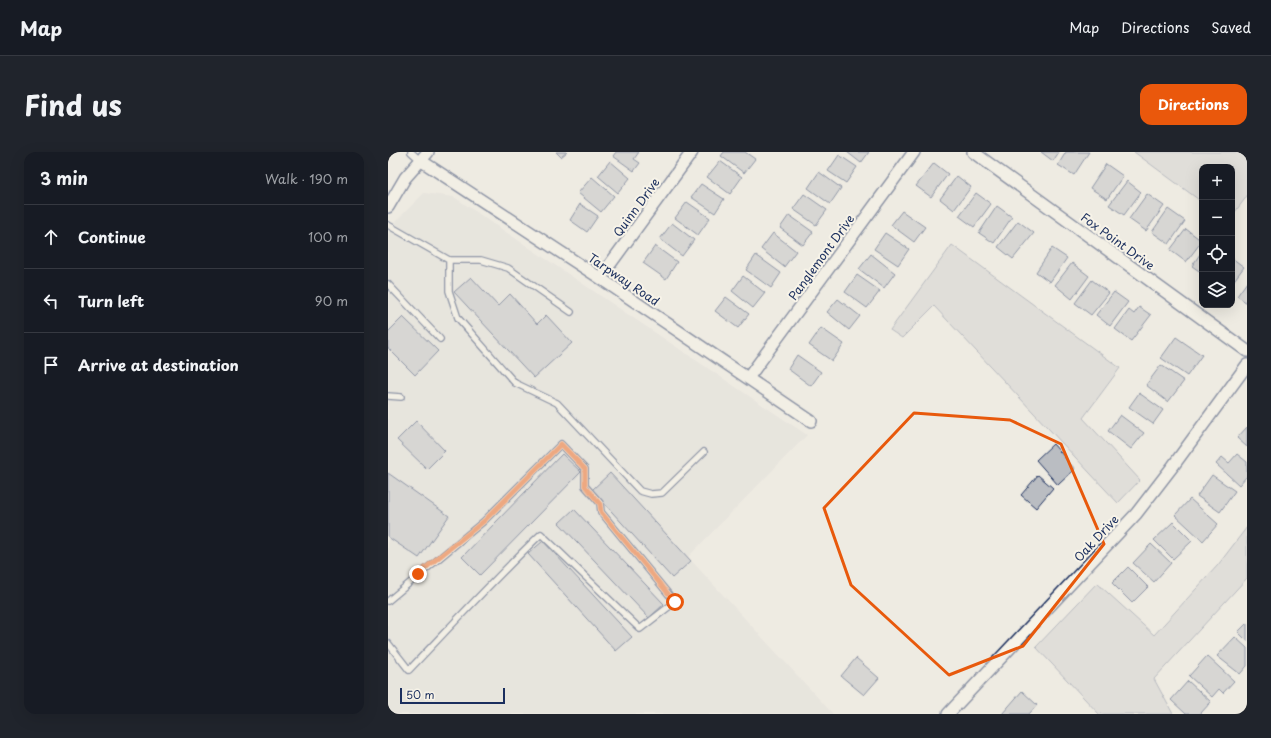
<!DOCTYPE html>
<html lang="en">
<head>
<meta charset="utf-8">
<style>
	body { margin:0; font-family:"Playpen Sans",sans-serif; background:#20242c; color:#f1f3f6 }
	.controls { position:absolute; right:12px; top:12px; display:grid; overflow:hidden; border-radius:8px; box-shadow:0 4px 16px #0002 }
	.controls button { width:36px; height:36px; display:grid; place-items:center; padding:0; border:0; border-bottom:1px solid #363941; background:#171b24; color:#f1f3f6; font:20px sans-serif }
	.scale { position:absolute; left:12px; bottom:10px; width:105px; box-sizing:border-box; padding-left:4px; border:2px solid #1b2f5e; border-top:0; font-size:11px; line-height:14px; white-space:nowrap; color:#1b2f5e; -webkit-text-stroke:3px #f7f3e8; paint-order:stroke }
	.stop { position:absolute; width:12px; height:12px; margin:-9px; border:3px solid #ea580c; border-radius:50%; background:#fff }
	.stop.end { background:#ea580c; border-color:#fff; box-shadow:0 1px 4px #0008 }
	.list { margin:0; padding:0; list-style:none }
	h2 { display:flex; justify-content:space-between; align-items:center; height:52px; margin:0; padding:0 16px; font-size:17px }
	h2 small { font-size:13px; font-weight:400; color:#9ea1a6 }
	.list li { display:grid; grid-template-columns:26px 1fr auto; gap:12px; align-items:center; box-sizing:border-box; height:64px; padding:0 16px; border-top:1px solid #363941 }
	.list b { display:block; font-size:15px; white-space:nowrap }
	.list em { font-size:13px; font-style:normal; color:#9ea1a6 }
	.icon { flex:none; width:22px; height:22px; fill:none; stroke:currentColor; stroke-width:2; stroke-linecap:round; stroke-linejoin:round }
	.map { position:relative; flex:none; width:859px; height:562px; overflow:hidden; border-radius:12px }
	header { display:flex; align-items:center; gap:24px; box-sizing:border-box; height:56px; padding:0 20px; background:#171b24; border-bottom:1px solid #363941 }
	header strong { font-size:19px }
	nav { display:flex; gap:22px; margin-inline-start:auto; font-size:14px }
	.intro { display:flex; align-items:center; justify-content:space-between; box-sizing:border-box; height:96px; padding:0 24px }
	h1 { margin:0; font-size:28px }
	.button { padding:10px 18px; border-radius:12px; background:#ea580c; color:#fff; font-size:14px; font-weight:700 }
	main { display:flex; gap:24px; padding:0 24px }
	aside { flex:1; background:#171b24; border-radius:12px; box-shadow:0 4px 16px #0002 }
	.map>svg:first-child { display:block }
	.built { fill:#deddd8 }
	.green { fill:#cfcfcf; stroke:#757f96 }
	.building { fill:#babdc2; stroke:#1b2f5e }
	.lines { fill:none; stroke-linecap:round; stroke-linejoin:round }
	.service-casing { stroke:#1b2f5e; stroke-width:8 }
	.minor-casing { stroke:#1b2f5e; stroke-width:14 }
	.service { stroke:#f7f3e8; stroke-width:5.5 }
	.minor { stroke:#f7f3e8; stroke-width:11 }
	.route { stroke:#ea580c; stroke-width:5 }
	.marked { fill:none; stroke:#e8590c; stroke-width:3; stroke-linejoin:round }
	.labels { text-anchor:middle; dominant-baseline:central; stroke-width:4; stroke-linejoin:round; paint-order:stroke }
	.street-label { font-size:12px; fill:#1b2f5e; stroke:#f7f3e8 }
</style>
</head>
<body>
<header>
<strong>Map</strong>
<nav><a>Map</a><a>Directions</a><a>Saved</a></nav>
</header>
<div class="intro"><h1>Find us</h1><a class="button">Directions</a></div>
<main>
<aside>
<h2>3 min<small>Walk · 190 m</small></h2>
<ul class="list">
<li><svg class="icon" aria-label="ahead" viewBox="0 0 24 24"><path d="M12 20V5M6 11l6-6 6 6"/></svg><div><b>Continue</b></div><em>100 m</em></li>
<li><svg class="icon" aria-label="left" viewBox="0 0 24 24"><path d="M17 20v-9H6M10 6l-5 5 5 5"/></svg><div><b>Turn left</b></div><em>90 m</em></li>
<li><svg class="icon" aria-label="arrive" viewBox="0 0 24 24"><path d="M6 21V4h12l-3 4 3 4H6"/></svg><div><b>Arrive at destination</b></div></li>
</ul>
</aside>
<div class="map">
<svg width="859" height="562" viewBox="0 0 859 562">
	<rect width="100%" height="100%" fill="#eeebe2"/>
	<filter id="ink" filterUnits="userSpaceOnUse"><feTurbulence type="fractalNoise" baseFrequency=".025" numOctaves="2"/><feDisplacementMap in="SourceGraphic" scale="8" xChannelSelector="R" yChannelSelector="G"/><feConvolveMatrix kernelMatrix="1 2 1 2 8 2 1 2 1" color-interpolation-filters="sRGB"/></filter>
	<g filter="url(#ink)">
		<path class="built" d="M36,41L66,45L419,283L300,405L445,562H0V83L3,74Z"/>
		<path class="green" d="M746,0H859V44L844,64V15H814V50Z
			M564,93L732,216L695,266L752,328L730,351L546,154L514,186L502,178Z
			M859,375V426L766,527L785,562H711L648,495L709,431L766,483L830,413Z"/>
		<path class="building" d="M168,0H179L173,5Z
			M228,0H251L246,7L252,11L246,19L225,4Z
			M336,0H357L367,7L356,21L333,4Z
			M459,0H481L473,11Z
			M653,0H671L665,9Z
			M678,0H701L686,23L670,13Z
			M451,3L469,15L458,31L440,19Z
			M222,9L242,26L230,41L210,24Z
			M332,9L354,25L342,42L319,25Z
			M546,11L560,22L543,45L528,34Z
			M718,12L735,24L719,47L702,36Z
			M431,20L453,36L442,52L420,36Z
			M569,24L583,35L566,58L552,47Z
			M204,25L226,44L213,60L190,41Z
			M739,29L753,40L736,63L721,53Z
			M313,32L336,47L327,61L303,45Z
			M588,41L603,52L586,75L571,64Z
			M416,42L439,58L428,73L405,57Z
			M759,42L776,54L758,79L741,67Z
			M299,50L322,66L310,83L287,66Z
			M192,52L210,64L199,80L182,68Z
			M609,54L624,65L606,91L591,81Z
			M780,57L797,69L781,92L764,80Z
			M514,59L537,75L526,90L503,73Z
			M401,63L425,80L415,93L392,76Z
			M630,69L646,81L625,107L610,95Z
			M284,71L306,88L294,104L272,87Z
			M798,77L814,89L798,110L782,98Z
			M385,81L408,99L396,115L373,97Z
			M497,81L521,97L510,113L486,97Z
			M267,94L289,110L278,127L255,111Z
			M664,96L679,106L662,130L648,120Z
			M814,99V121L804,114Z
			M483,102L507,121L496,136L471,117Z
			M368,103L393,121L383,136L358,118Z
			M844,106L856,115L844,131Z
			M684,111L701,124L684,147L667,133Z
			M469,123L492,139L479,156L457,140Z
			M355,124L377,141L365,156L344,139Z
			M83,125L110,154L122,142L149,172L158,163L184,191L146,226L66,140Z
			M704,128L721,141L703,163L687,151Z
			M859,130V151L849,144Z
			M726,140L740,150L722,174L708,163Z
			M338,145L361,162L350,176L327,159Z
			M450,147L472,164L461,178L439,160Z
			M751,155L763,163L743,189L727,177L741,158L746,162Z
			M15,165L50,199L27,223L0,196V180Z
			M433,176L456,192L444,209L421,193Z
			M788,185L814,203L799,224L773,206Z
			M409,203L433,220L423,234L400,217Z
			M773,213L796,229L780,250L758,233Z
			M751,241L775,258L765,272L741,255Z
			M732,263L756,281L743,297L720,279Z
			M28,269L57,299L39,317L9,288Z
			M859,275V295L849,286Z
			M665,292L687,317L670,333L648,308Z
			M174,302L193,320L92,423L74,405Z
			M849,302L859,310V324L851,333L828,312L834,305L841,311Z
			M0,321L61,364L31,406L0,385Z
			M222,321L303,409L284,426L204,338Z
			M650,323L665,336L648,356L633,343Z
			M824,323L847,339L832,360L809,344Z
			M802,347L830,372L815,389L787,363Z
			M186,357L276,452L261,466L171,371Z
			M785,370L804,389L785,407L766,388Z
			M155,389L244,485L228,499L140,402Z
			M763,392L783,411L766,430L745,411Z
			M740,415L760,435L744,451L724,431Z
			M859,471V489L850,480Z
			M847,485L859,496V514L852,522L829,504Z
			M819,504L846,529L835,541L831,537L824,545L801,524Z
			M468,506L491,526L476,543L453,524Z
			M800,529L823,550L812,562H798L783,548Z
			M634,539L649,553L641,562H614Z"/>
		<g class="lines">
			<defs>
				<path id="service" d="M23,0L32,8
					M0,73L61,108V139L70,166L127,231L169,251L252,339L263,342L274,341L316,300
					M61,108H93L120,116L183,160
					M0,132L52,187
					M0,244L13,245
					M0,449L96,369L173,292L197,317V334L212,351L213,360L287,450L252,477L153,382C107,426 65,472 21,518L0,491"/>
				<path id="minor" d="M585,0L859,199
					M32,8L212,126L423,269
					M0,55L17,26L40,0
					M212,126L304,0
					M360,226L526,0
					M560,562L748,362L785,314L859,213"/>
			</defs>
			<use href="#service" class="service-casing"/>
			<use href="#minor" class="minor-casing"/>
			<use href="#service" class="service"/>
			<use href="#minor" class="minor"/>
		</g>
	</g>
	<g class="lines" filter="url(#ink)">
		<path class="route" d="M30,422L96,369L173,292L197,317V334L212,352L213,360L287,450"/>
	</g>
	<path d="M0 0H859V562H0ZM526,261L622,268L673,292L716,392L635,494L561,523L463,433L436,356Z" fill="#eeebe2" fill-opacity=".55" fill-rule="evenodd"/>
	<path class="marked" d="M526,261L622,268L673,292L716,392L635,494L561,523L463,433L436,356Z"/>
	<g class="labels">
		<g class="street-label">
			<text transform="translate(248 55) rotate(-54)">Quinn Drive</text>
			<text transform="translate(730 89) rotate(36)">Fox Point Drive</text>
			<text transform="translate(433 105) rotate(-54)">Panglemont Drive</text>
			<text transform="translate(236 127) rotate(34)">Tarpway Road</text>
			<text transform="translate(708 386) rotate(-47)">Oak Drive</text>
		</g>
	</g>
</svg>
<div class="controls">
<button>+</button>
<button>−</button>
<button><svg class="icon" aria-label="locate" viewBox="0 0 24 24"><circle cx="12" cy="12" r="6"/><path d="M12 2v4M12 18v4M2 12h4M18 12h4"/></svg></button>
<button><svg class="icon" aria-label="layers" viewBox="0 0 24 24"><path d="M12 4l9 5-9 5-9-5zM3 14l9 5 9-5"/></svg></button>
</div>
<div class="scale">50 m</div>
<div class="stop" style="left:287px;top:450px"></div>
<div class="stop end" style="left:30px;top:422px"></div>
</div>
</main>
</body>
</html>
